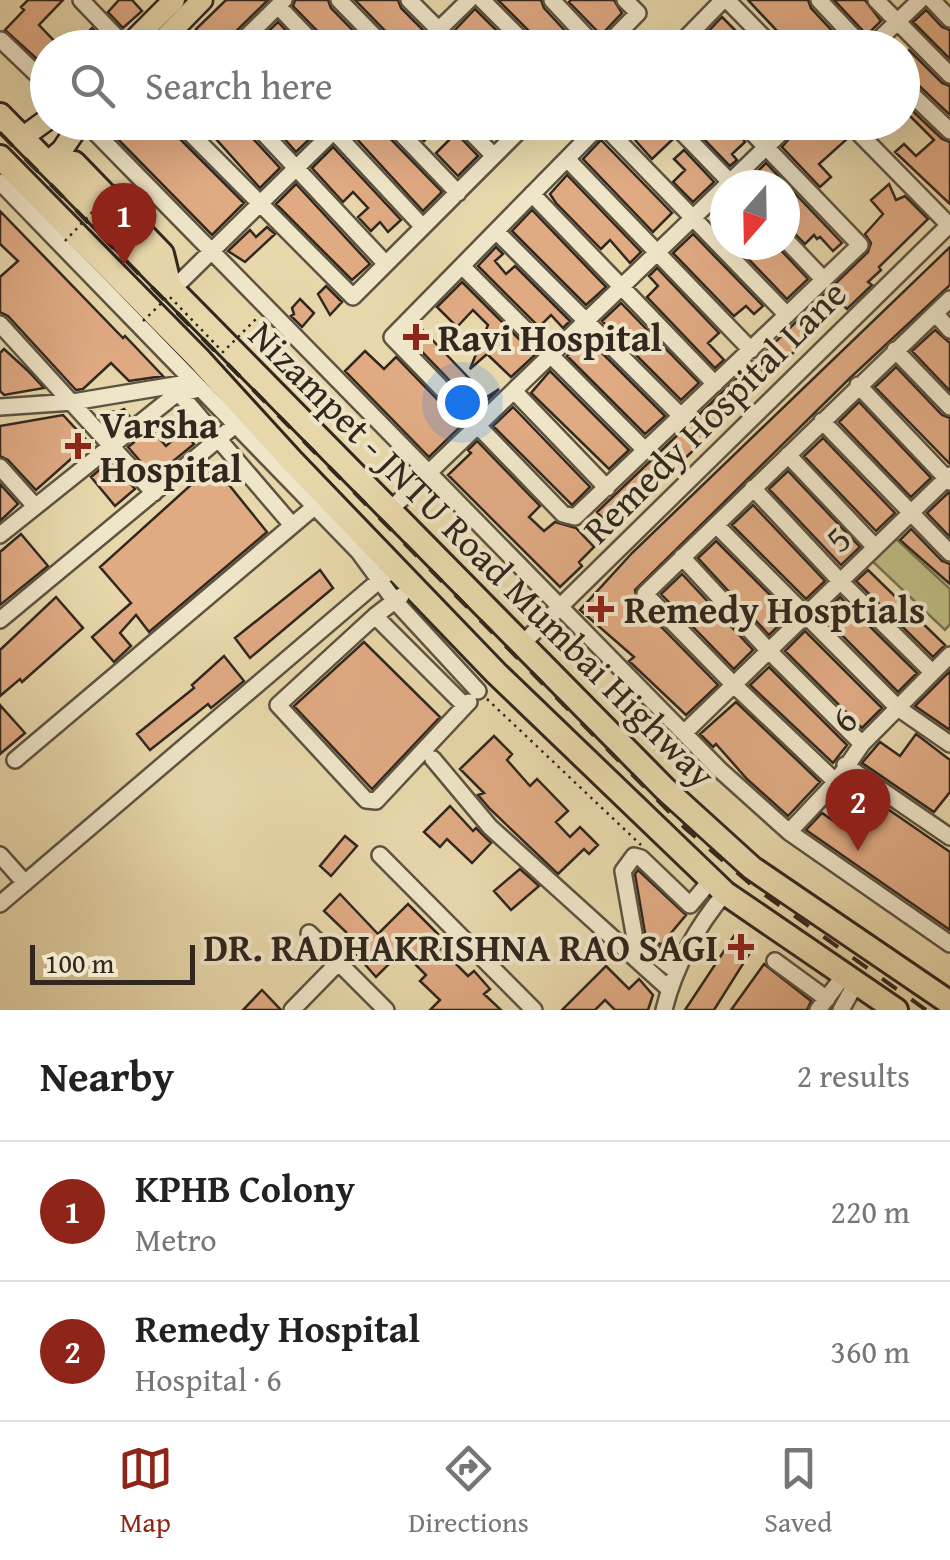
<!DOCTYPE html>
<html lang="en">
<head>
<meta charset="utf-8">
<style>
	body { margin:0; font-family:"Gentium Book Plus",serif; background:#f6f6f6; color:#222 }
	.compass { position:absolute; left:710px; top:170px; width:90px; height:90px; border-radius:50%; background:#fff; box-shadow:0 10px 40px #0002; rotate:200deg }
	.scale { position:absolute; left:30px; bottom:25px; width:165px; box-sizing:border-box; padding-left:10px; border:5px solid #31271e; border-top:0; font-size:28px; line-height:35px; white-space:nowrap; color:#31271e; -webkit-text-stroke:8px #efe5c8; paint-order:stroke }
	.you { position:absolute; left:462px; top:402px; width:35px; height:35px; margin:-25px; border:8px solid #fff; border-radius:50%; background:#1a73e8; box-shadow:0 0 0 15px #1a73e833 }
	.badge { display:grid; place-items:center; width:65px; height:65px; border-radius:50%; background:#8f2418; color:#fff; font-size:32px; font-weight:700 }
	.pin { position:absolute; translate:-50% -82px; filter:drop-shadow(0 2px 5px #0008) }
	.pin::after { content:''; position:absolute; top:52px; width:35px; height:30px; background:inherit; clip-path:polygon(0 0,100% 0,50% 100%) }
	.list { margin:0; padding:0; list-style:none }
	h2 { display:flex; justify-content:space-between; align-items:center; height:130px; margin:0; padding:0 40px; font-size:42px }
	h2 small { font-size:32px; font-weight:400; color:#767676 }
	.list li { display:grid; grid-template-columns:65px 1fr auto; gap:30px; align-items:center; box-sizing:border-box; height:140px; padding:0 40px; border-top:2px solid #e0e0e0 }
	.list b { display:block; font-size:38px; white-space:nowrap }
	.list p { margin:0; font-size:32px; white-space:nowrap; color:#767676 }
	.list em { font-size:32px; font-style:normal; color:#767676 }
	.icon { flex:none; width:55px; height:55px; fill:none; stroke:currentColor; stroke-width:2; stroke-linecap:round; stroke-linejoin:round }
	.map { position:relative; flex:none; width:950px; height:1010px; overflow:hidden }
	.search { position:absolute; background:#fff; box-shadow:0 10px 40px #0002; left:30px; right:30px; top:30px; height:110px; display:flex; align-items:center; gap:25px; box-sizing:border-box; padding:0 35px; border-radius:55px; color:#767676; font-size:38px }
	.sheet { height:410px; background:#fff }
	nav { display:flex; justify-content:space-around; align-items:center; box-sizing:border-box; height:140px; border-top:2px solid #e0e0e0; background:#fff; font-size:28px; color:#767676 }
	nav a { display:grid; justify-items:center; gap:5px }
	nav .on { color:#8f2418 }
	.map>svg:first-child { display:block }
	.green { fill:#bdbc83; stroke:#777250; stroke-width:2.5 }
	.building { fill:#e0aa83; stroke:#31271e; stroke-width:2.5 }
	.lines { fill:none; stroke-linecap:round; stroke-linejoin:round }
	.minor-casing { stroke:#5e5341; stroke-width:20 }
	.major-casing { stroke:#31271e; stroke-width:25 }
	.highway-casing { stroke:#31271e; stroke-width:28 }
	.path { stroke:#31271e; stroke-width:2.5; stroke-dasharray:2.5 5; stroke-linecap:butt }
	.minor { stroke:#efe5c8; stroke-width:15 }
	.major { stroke:#e7d7aa; stroke-width:20 }
	.highway { stroke:#e7d7aa; stroke-width:22 }
	.rail { stroke:#31271e; stroke-width:4; stroke-dasharray:18 18; stroke-linecap:butt }
	.path-bridge { stroke:#31271e; stroke-width:2.5; stroke-dasharray:2.5 5; stroke-linecap:butt }
	.poi-dot { fill:#8f2418; stroke:#efe5c8; stroke-width:4 }
	.labels { text-anchor:middle; dominant-baseline:central; stroke-width:8; stroke-linejoin:round; paint-order:stroke }
	.poi-label { font-size:38px; font-weight:bold; fill:#31271e; stroke:#efe5c8; text-anchor:start }
	.street-label { font-size:38px; fill:#31271e; stroke:#efe5c8 }
</style>
</head>
<body>
<div class="map">
<svg width="950" height="1010" viewBox="0 0 950 1010">
	<rect width="100%" height="100%" fill="#e7d7aa"/>
	<filter id="stains"><feTurbulence type="fractalNoise" baseFrequency=".002" numOctaves="4"/><feColorMatrix values="0 0 0 0 .2 0 0 0 0 .09 0 0 0 0 .02 0 0 0 .5 -.17"/></filter>
	<radialGradient id="worn" r=".72"><stop offset=".6" stop-color="#630" stop-opacity="0"/><stop offset="1" stop-color="#630" stop-opacity=".3"/></radialGradient>
	<path class="green" d="M892,535L950,589V624L945,630L869,558Z"/>
	<path class="building" d="M28,0H63L39,25L61,48H48V69L5,30L24,10L21,7Z
		M119,0H132L142,11L123,28L108,12Z
		M226,0H268L227,40L224,48H183L199,32L196,29Z
		M295,0H328L331,8L370,48H329L326,40L293,6Z
		M355,0H398L401,8L423,30L409,48H397L394,40Z
		M498,0H541L544,8L581,48H565L561,43L556,48H541L538,40Z
		M571,0H614L622,13L601,35L569,2Z
		M748,0H808L811,8L848,48H793Z
		M834,0H865L881,21L867,35Z
		M475,9L514,48H468L455,30Z
		M926,10L942,27L950,30V59L913,22Z
		M722,17L748,43L743,48H713L703,37Z
		M278,22L302,48H291L287,44L284,48H269L260,39Z
		M92,28L106,43L102,48H73Z
		M909,50L942,83L950,86V115L910,77L902,74V57Z
		M902,101L942,139L950,142V204L895,152L904,144L916,156L934,140L902,108Z
		M101,122H143L149,128L155,122H168L171,130L244,203L212,235Z
		M233,122H242L245,130L280,168L260,188L216,139Z
		M270,122H292L303,134L314,124L318,131L296,152Z
		M356,122H379L382,130L442,192L423,211L356,138L364,131Z
		M406,122H443L424,141Z
		M619,122H661L673,139L652,159Z
		M706,122H731L745,142L732,154L737,160L730,166L700,135L710,126Z
		M803,122H824L830,128L834,125L847,139L819,164L831,177L820,187L782,147Z
		M456,133L478,156L458,176L436,153Z
		M601,140L672,213L653,232L583,159Z
		M333,147L401,220L388,232L380,222L371,231L358,217L368,208L353,192L343,202L312,168Z
		M684,150L714,182L693,202L673,182L685,170L674,159Z
		M766,163L842,243L833,251L820,237L817,239L814,235L805,244L792,231L785,228V185H744Z
		M567,175L641,252L630,263L610,240L601,249L556,203L550,194Z
		M296,184L370,264L352,280L276,204Z
		M889,184L896,200L905,196L928,219L879,267L881,270L868,282L872,285L847,309L842,304L780,366L766,351L868,252L871,243L865,234L883,214L871,200Z
		M532,210L606,287L586,305L512,231Z
		M0,211L123,338L125,336L163,376L129,381L111,363L83,389L76,390L8,316L0,312V277L18,261L0,244Z
		M267,227L275,234L245,262L228,251L250,230L256,237Z
		M693,234L763,306L754,314L746,306L734,316L673,253Z
		M735,245H753L759,252L767,245H776L808,279L787,299Z
		M496,247L503,254L495,261L506,274L515,266L570,321L563,328L551,315L539,327L478,266Z
		M950,247V285L850,378L635,590L637,602L718,685L686,715L629,661L634,657L580,610L632,553Z
		M657,268L719,333L708,343L724,360L715,368L647,297L658,286L649,276Z
		M462,282L535,355L511,377L487,354L470,369L488,325L473,310L457,327L437,307Z
		M326,286L342,302L330,315L318,294Z
		M300,299L314,313L302,327L291,316L294,314L292,308Z
		M621,303L699,383L681,400L602,321Z
		M419,326L487,397L499,389L478,410L408,337Z
		M935,330L950,343V391L912,351Z
		M586,337L665,416L645,434L567,356Z
		M4,349L27,370L44,388L4,395L0,391V353Z
		M365,351L384,369L396,357L462,425L429,457L345,371Z
		M754,362L769,376L613,529L597,512Z
		M896,367L942,415L950,418V464L875,387Z
		M550,371L629,450L609,469L531,393Z
		M859,402L931,478L911,497L839,422Z
		M513,407L590,487L572,505L493,426Z
		M124,409L130,417L112,430L101,418L110,411L118,412Z
		M63,415L89,443L36,490L8,460L0,456V426Z
		M151,429L166,446L183,431L194,444L154,477L128,447Z
		M823,438L895,513L876,531L804,456Z
		M477,441L540,506L529,517L544,531L555,522L576,528L594,547L579,562L582,566L560,587L448,475L471,453L468,450Z
		M110,461L135,489L115,506L91,477Z
		M213,465L267,532L149,632L136,615L120,633L131,646L114,662L92,637L131,603L100,567Z
		M788,471L860,547L841,565L769,489Z
		M0,484L18,504L0,521Z
		M948,493H950V537L927,513Z
		M753,505L825,581L806,599L732,525Z
		M911,529L942,561L950,564V584L900,540Z
		M21,534L48,566L0,605V552Z
		M716,541L790,615L769,635L698,558Z
		M320,570L333,588L250,658L235,638Z
		M868,570L945,645L933,657L856,581Z
		M682,574L753,650L734,669L661,594Z
		M56,597L83,628L22,682L20,679L0,696V650Z
		M840,597L917,673L898,692L822,615Z
		M805,631L882,708L862,728L785,651Z
		M364,642L440,717L372,789L294,706Z
		M224,656L244,681L211,708L208,704L150,750L137,734L194,688L192,685Z
		M769,667L847,745L833,763L750,685Z
		M950,671V730L915,706Z
		M736,702L820,782L788,816L747,779L716,744L713,747L700,734Z
		M0,705L25,733L0,754Z
		M916,734L950,760V792L934,812L862,763L880,742L900,756Z
		M494,736L512,754L507,760L530,786L537,779L568,811L556,822L570,837L580,827L598,845L589,854L584,849L558,874L490,809L478,795L484,793L460,769Z
		M850,783L950,852V930L806,830L822,813L855,836L864,822L836,803Z
		M450,806L473,831L476,828L491,843L472,863L447,839L440,847L424,832Z
		M345,836L357,846L331,876L320,866Z
		M520,869L539,886L511,910L494,891Z
		M638,870L686,915L661,945L645,933L635,874Z
		M340,894L378,934L408,904L447,943L441,949L468,976L474,971L490,989L484,994L501,1010H430L440,1000L420,981L426,975L402,951L376,977L341,937L346,932L324,911Z
		M734,936L753,948L714,1010H685Z
		M764,964L811,1001L807,1010H731Z
		M606,966L629,989L639,979L653,995L648,1010H615L605,1000L595,1010H562Z
		M262,990L281,1010H243Z"/>
	<g class="lines">
		<defs>
			<path id="minor" d="M81,0L126,47
				M339,0L386,48
				M409,0L457,48
				M482,0L530,48
				M552,0L597,48
				M727,0L774,48
				M819,0L864,48
				M876,0L950,75
				M932,0L950,19
				M278,6L318,48
				M1,40L48,85
				M683,41L723,0
				M235,48L284,0
				M420,48L469,0
				M604,48L638,13L625,0
				M870,48L920,0
				M902,85L950,131
				M85,122L720,770L789,832L950,944
				M179,122L353,297L528,122
				M253,122L386,264
				M325,122L423,227
				M390,122L458,193
				M461,122L494,156
				M603,122L392,337L563,514L575,517L860,245L742,122
				M672,122L733,185
				M848,122L950,226
				M602,124L787,315
				M567,159L751,350
				M0,182L359,552L394,600L478,691
				M727,185L792,122
				M532,194L715,384
				M496,231L682,417
				M785,239L824,280
				M462,266L646,451
				M171,291L343,122
				M935,313L950,330
				M0,324L154,493
				M895,350L950,407
				M858,385L950,482
				M514,391L607,488
				M178,392L292,525
				M0,407L73,402L187,383
				M822,421L950,553
				M788,455L875,547
				M0,467L34,505
				M753,488L840,581L932,672
				M390,510L725,187
				M716,525L950,299
				M0,535L175,395L199,389
				M682,557L769,651L862,744
				M401,596L375,616L465,706L469,702
				M375,616L278,705L366,800L376,801L465,706
				M0,620L234,426
				M522,644L950,224
				M684,733L950,475
				M433,759L490,827L669,989
				M15,760L313,508
				M845,765L950,837
				M836,782L734,685L645,594L716,525L898,708L950,744
				M789,832L836,782L862,744L950,655
				M0,855L25,883
				M380,855L534,1010
				M0,904L388,573
				M309,933L386,1010
				M775,961L827,999
				M676,971L635,939L623,871L634,856L641,858L690,905L711,880
				M292,1010L337,964
				M664,1010C674,968 697,926 725,893
				M818,1010L845,974
				M841,1010L856,983"/>
			<path id="major" d="M126,48L174,0
				M155,48L202,0
				M22,138L48,119
				M47,163L62,150L81,122"/>
			<path id="highway" d="M0,115L665,789L752,868L950,1003
				M0,157L198,358L292,461L496,673L725,893L896,1010
				M47,163H74L162,254L170,287"/>
		</defs>
		<use href="#minor" class="minor-casing"/>
		<use href="#major" class="major-casing"/>
		<use href="#highway" class="highway-casing"/>
		<path class="path" d="M487,699L641,845"/>
		<use href="#minor" class="minor"/>
		<use href="#major" class="major"/>
		<use href="#highway" class="highway"/>
		<path class="rail" d="M0,133L686,829L754,887L926,1010"/>
		<path class="path-bridge" d="M65,241L116,187L113,184
			M143,321L169,296L223,352L258,317"/>
	</g>
	<g class="poi-dot">
		<path d="M411 322h10v10h10v10h-10v10h-10v-10h-10v-10h10z"/>
		<path d="M73 431h10v10h10v10h-10v10h-10v-10h-10v-10h10z"/>
		<path d="M596 594h10v10h10v10h-10v10h-10v-10h-10v-10h10z"/>
		<path d="M736 932h10v10h10v10h-10v10h-10v-10h-10v-10h10z"/>
	</g>
	<g class="labels">
		<g class="poi-label">
			<text x="438" y="337">Ravi Hospital</text>
			<text x="100" y="424">Varsha<tspan x="100" dy="44">Hospital</tspan></text>
			<text x="624" y="609">Remedy Hosptials</text>
			<text x="718" y="947" text-anchor="end">DR. RADHAKRISHNA RAO SAGI</text>
		</g>
		<g class="street-label">
			<text transform="translate(714 411) rotate(-45)">Remedy Hospital Lane</text>
			<text transform="translate(837 538) rotate(-44)">5</text>
			<text transform="translate(483 554) rotate(45)">Nizampet - JNTU Road Mumbai Highway</text>
			<text transform="translate(843 719) rotate(-47)">6</text>
		</g>
	</g>
	<rect width="100%" height="100%" filter="url(#stains)"/>
	<rect width="100%" height="100%" fill="url(#worn)"/>
</svg>
<svg class="compass" viewBox="-18 -18 36 36"><path d="M0-13l5 13h-10z" fill="#e53935"/><path d="M0 13l5-13h-10z" fill="#767676"/></svg>
<div class="scale">100 m</div>
<div class="you"></div>
<div class="pin badge" style="left:124px;top:265px">1</div>
<div class="pin badge" style="left:858px;top:851px">2</div>
<div class="search"><svg class="icon" aria-label="search" viewBox="0 0 24 24"><circle cx="10" cy="10" r="6"/><path d="M15 15l6 6"/></svg>Search here</div>
</div>
<section class="sheet">
<h2>Nearby<small>2 results</small></h2>
<ul class="list">
<li><span class="badge">1</span><div><b>KPHB Colony</b><p>Metro</p></div><em>220 m</em></li>
<li><span class="badge">2</span><div><b>Remedy Hospital</b><p>Hospital · 6</p></div><em>360 m</em></li>
</ul>
</section>
<nav>
<a class="on"><svg class="icon" aria-label="map" viewBox="0 0 24 24"><path d="M3 6l6-2 6 2 6-2v14l-6 2-6-2-6 2zM9 4v14M15 6v14"/></svg>Map</a>
<a><svg class="icon" aria-label="directions" viewBox="0 0 24 24"><path d="M12 3l9 9-9 9-9-9zM9 14v-3h6M13 9l2 2-2 2"/></svg>Directions</a>
<a><svg class="icon" aria-label="saved" viewBox="0 0 24 24"><path d="M7 4h10v16l-5-4-5 4z"/></svg>Saved</a>
</nav>
</body>
</html>
